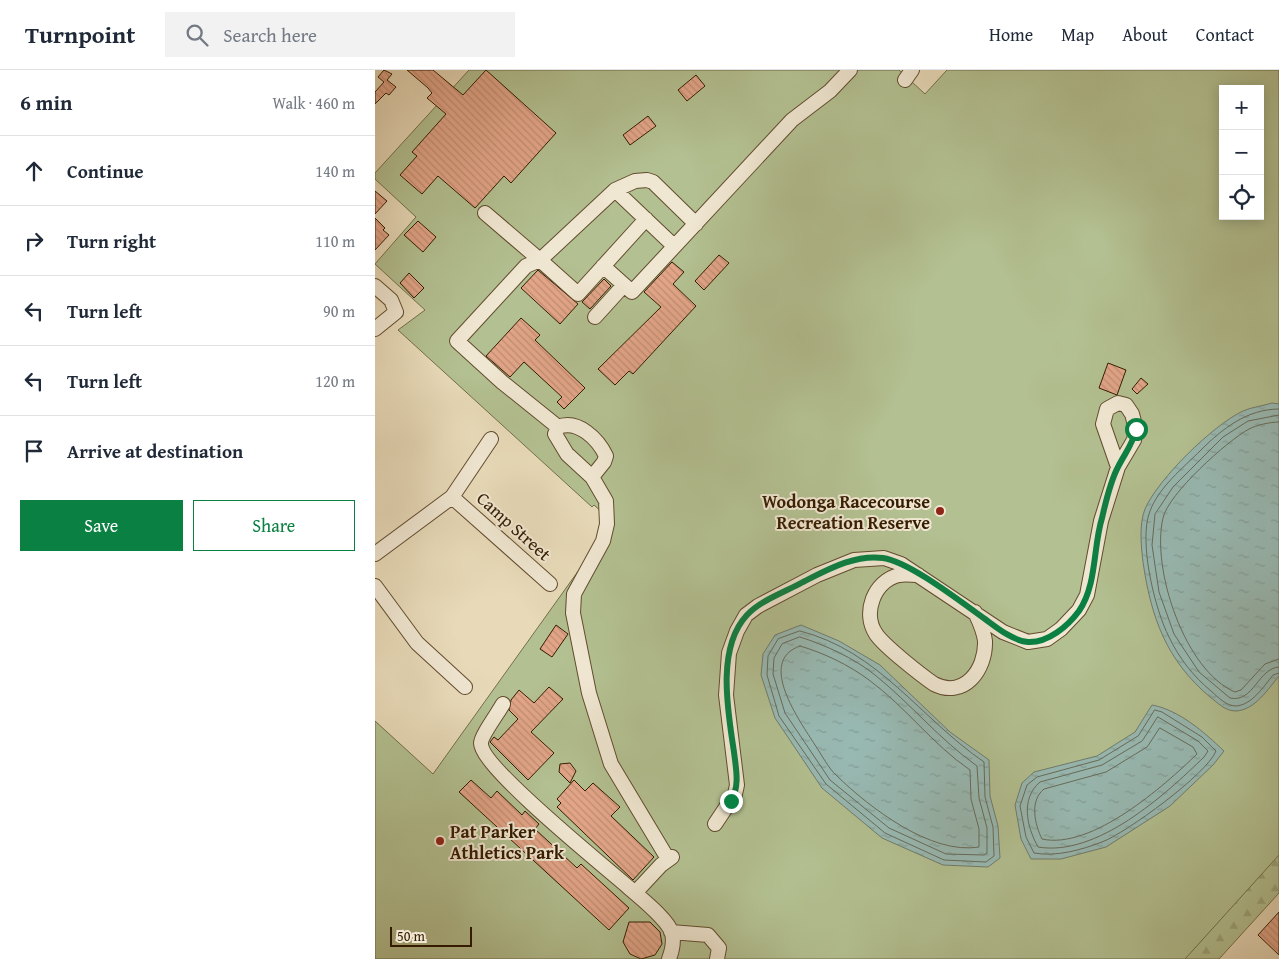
<!DOCTYPE html>
<html lang="en">
<head>
<meta charset="utf-8">
<style>
	body { margin:0; font-family:"Gentium Book Plus",serif; background:#f2f2f3; color:#1f2937 }
	.controls { position:absolute; right:15px; top:15px; display:grid; overflow:hidden; border-radius:0px; box-shadow:0 2px 12px #0003 }
	.controls button { width:45px; height:45px; display:grid; place-items:center; padding:0; border:0; border-bottom:1px solid #e0e1e3; background:#fff; color:#1f2937; font:25px sans-serif }
	.scale { position:absolute; left:15px; bottom:12px; width:82px; box-sizing:border-box; padding-left:5px; border:2px solid #351c00; border-top:0; font-size:14px; line-height:18px; white-space:nowrap; color:#351c00; -webkit-text-stroke:4px #f0e7d2; paint-order:stroke }
	.stop { position:absolute; width:15px; height:15px; margin:-11px; border:4px solid #0b8043; border-radius:50%; background:#fff }
	.stop.end { background:#0b8043; border-color:#fff; box-shadow:0 1px 5px #0008 }
	.list { margin:0; padding:0; list-style:none }
	h2 { display:flex; justify-content:space-between; align-items:center; height:65px; margin:0; padding:0 20px; font-size:21px }
	h2 small { font-size:16px; font-weight:400; color:#747a83 }
	.list li { display:grid; grid-template-columns:32px 1fr auto; gap:15px; align-items:center; box-sizing:border-box; height:70px; padding:0 20px; border-top:1px solid #e0e1e3 }
	.list b { display:block; font-size:19px; white-space:nowrap }
	.list em { font-size:16px; font-style:normal; color:#747a83 }
	.actions { display:flex; gap:10px; padding:15px 20px }
	.actions a { flex:1; padding:11px 0; border:1px solid #0b8043; border-radius:0px; text-align:center; font-size:18px; color:#0b8043 }
	.actions .main { background:#0b8043; color:#fff }
	.icon { flex:none; width:28px; height:28px; fill:none; stroke:currentColor; stroke-width:2; stroke-linecap:round; stroke-linejoin:round }
	.map { position:relative; flex:none; width:904px; height:889px; overflow:hidden }
	header { display:flex; align-items:center; gap:30px; box-sizing:border-box; height:70px; padding:0 25px; background:#fff; border-bottom:1px solid #e0e1e3 }
	header strong { font-size:24px }
	nav { display:flex; gap:28px; margin-inline-start:auto; font-size:18px }
	.search { width:350px; height:45px; background:#f2f2f3; display:flex; align-items:center; gap:12px; box-sizing:border-box; padding:0 18px; border-radius:0px; color:#747a83; font-size:19px }
	main { display:flex }
	aside { flex:1; background:#fff }
	.map>svg:first-child { display:block }
	.grass { fill:#b3c091; stroke:#746e48; fill-rule:evenodd }
	.forest { fill:url(#forest-firs); stroke:#746e48 }
	.water { fill:url(#water-ripples); stroke:#707b6c }
	.lines { fill:none; stroke-linecap:round; stroke-linejoin:round }
	.shore { stroke:#666b5a; stroke-width:1 }
	.building { fill:url(#building-back-hatch); stroke:#351c00 }
	.minor-casing { stroke:#624c2e; stroke-width:16 }
	.minor { stroke:#f0e7d2; stroke-width:14 }
	.route { stroke:#0b8043; stroke-width:6 }
	.poi-dot { fill:#8f2418; stroke:#f0e7d2; stroke-width:2 }
	.labels { text-anchor:middle; dominant-baseline:central; stroke-width:4; stroke-linejoin:round; paint-order:stroke }
	.poi-label { font-size:18px; font-weight:bold; fill:#351c00; stroke:#f0e7d2; text-anchor:end }
	.street-label { font-size:18px; fill:#351c00; stroke:#f0e7d2 }
</style>
</head>
<body>
<header>
<strong>Turnpoint</strong>
<div class="search"><svg class="icon" aria-label="search" viewBox="0 0 24 24"><circle cx="10" cy="10" r="6"/><path d="M15 15l6 6"/></svg>Search here</div>
<nav><a>Home</a><a>Map</a><a>About</a><a>Contact</a></nav>
</header>
<main>
<aside>
<h2>6 min<small>Walk · 460 m</small></h2>
<ul class="list">
<li><svg class="icon" aria-label="ahead" viewBox="0 0 24 24"><path d="M12 20V5M6 11l6-6 6 6"/></svg><div><b>Continue</b></div><em>140 m</em></li>
<li><svg class="icon" aria-label="right" viewBox="0 0 24 24"><path d="M7 20v-9h11M14 6l5 5-5 5"/></svg><div><b>Turn right</b></div><em>110 m</em></li>
<li><svg class="icon" aria-label="left" viewBox="0 0 24 24"><path d="M17 20v-9H6M10 6l-5 5 5 5"/></svg><div><b>Turn left</b></div><em>90 m</em></li>
<li><svg class="icon" aria-label="left" viewBox="0 0 24 24"><path d="M17 20v-9H6M10 6l-5 5 5 5"/></svg><div><b>Turn left</b></div><em>120 m</em></li>
<li><svg class="icon" aria-label="arrive" viewBox="0 0 24 24"><path d="M6 21V4h12l-3 4 3 4H6"/></svg><div><b>Arrive at destination</b></div></li>
</ul>
<div class="actions"><a class="main">Save</a><a>Share</a></div>
</aside>
<div class="map">
<svg width="904" height="889" viewBox="0 0 904 889">
	<defs>
		<pattern id="forest-firs" width="22" height="20" patternUnits="userSpaceOnUse" patternTransform="scale(1.25)"><rect width="22" height="20" fill="#b3c091"/><path d="M5 1l3.5 6h-7zM16 11l3.5 6h-7z" fill="#9ba47b"/></pattern>
		<pattern id="water-ripples" width="26" height="14" patternUnits="userSpaceOnUse" patternTransform="scale(1.25)"><rect width="26" height="14" fill="#98bab4"/><path d="M2 4q2-2 4 0t4 0M15 11q2-2 4 0t4 0" fill="none" stroke="#849f99"/></pattern>
		<pattern id="building-back-hatch" width="6" height="6" patternUnits="userSpaceOnUse" patternTransform="scale(1.25)"><rect width="6" height="6" fill="#e2a588"/><path d="M-1 5l2 2M0 0l6 6M5-1l2 2" fill="none" stroke="#c28d74"/></pattern>
	</defs>
	<rect width="100%" height="100%" fill="#e8dab9"/>
	<filter id="stains"><feTurbulence type="fractalNoise" baseFrequency=".004" numOctaves="4"/><feColorMatrix values="0 0 0 0 .2 0 0 0 0 .09 0 0 0 0 .02 0 0 0 .5 -.17"/></filter>
	<radialGradient id="worn" r=".72"><stop offset=".6" stop-color="#630" stop-opacity="0"/><stop offset="1" stop-color="#630" stop-opacity=".3"/></radialGradient>
	<path class="grass" d="M94,0H524L550,24L572,0H904V795L820,889H0V651L58,704L229,465L230,445L219,435L217,437L23,260L50,240L0,194L41,147L0,109V103ZM848,19H885V146H848Z"/>
	<path class="forest" d="M904,785V823L844,889H810Z"/>
	<path class="water" d="M897,333L904,334V606C893,619 880,640 861,641C850,641 843,633 835,627C791,590 776,547 768,492C766,476 764,454 770,439C783,409 838,355 868,341C877,337 888,336 897,333Z
		M426,555L464,571L505,595L575,662L614,690L615,726L623,756L625,788L613,797L568,795L507,768L447,718L400,648L386,605L388,584L400,565Z
		M777,635C804,640 829,662 849,681L838,695L795,736L731,777L686,789H656L646,769L640,735L647,713L659,702L722,686L760,662Z"/>
	<g class="lines">
		<path class="shore" d="M904,339C872,339 847,359 826,380C808,398 784,417 775,441C763,471 780,540 794,567C804,588 818,606 836,621C843,627 851,636 861,636C877,635 889,616 898,605L904,603
			M904,345L873,351L848,367L798,417L780,444L777,475L784,522L799,564L824,602L855,628C879,633 883,598 904,597
			M904,352C895,352 882,355 874,359C852,371 793,424 788,448C776,499 810,601 860,622L866,620L890,594L904,589
			M425,561C504,581 545,648 609,692L610,727L618,757L619,786L611,792L569,790L510,763L451,714L404,646L392,605L393,586L403,569Z
			M425,567C450,575 479,588 500,605C536,634 564,669 602,696L604,728L612,758V783L609,785L571,784L514,758L455,710L410,643L398,604L399,588L407,574Z
			M425,576C449,583 474,595 494,610C531,637 557,674 595,700L596,729L604,759V777C556,785 495,738 462,706C453,698 447,685 440,675C425,651 381,591 425,576Z
			M780,640L787,642L827,667L841,681C832,704 751,763 727,772C706,780 681,787 659,783L651,767L645,736L652,715L662,707L724,690L763,666Z
			M783,647L823,671L833,681L829,687C790,725 722,787 663,777C652,757 645,729 665,712L727,695L767,671Z
			M785,658L818,677L822,684C789,716 717,780 667,769C660,755 654,731 669,719L731,702L772,677Z"/>
	</g>
	<path class="building" d="M9,0L17,4L12,10L21,17L14,25L11,23L0,34V22L9,12L3,7Z
		M32,0H58L88,25L111,0L181,63L136,113L129,106L100,138L63,106L47,124L25,105L42,86L37,82L71,44L52,28L57,23L53,18Z
		M321,5L330,16L312,31L303,20Z
		M273,46L281,56L255,75L248,65Z
		M0,121L12,131L0,144Z
		M0,148L10,158L8,160L14,165L0,180Z
		M43,151L61,167L48,182L29,165Z
		M344,185L354,193L329,220L320,211Z
		M297,192L309,202L298,214L321,236L258,304L254,301L240,315L223,299L286,237L269,222Z
		M163,200L203,234L185,254L146,218Z
		M34,203L49,218L39,228L25,213Z
		M229,209L236,216L215,239L207,232Z
		M146,248L165,265L160,270L210,318L189,339L182,332L187,327L149,292L135,307L111,286Z
		M733,293L751,300L742,325L724,318Z
		M766,308L773,314L762,324L757,319Z
		M181,555L193,564L177,587L165,579Z
		M174,617L188,629L156,662L179,683L153,710L115,672L119,667L123,670L143,649L134,640L136,630L144,620L159,633Z
		M195,693L201,701L195,713L184,702L185,694Z
		M96,710L116,728L122,721L147,745L150,741L164,754L160,759L202,798L206,794L254,838L234,860L84,722Z
		M199,710L210,721L218,713L245,737L236,746L279,787L258,810L182,737L186,733L182,729Z
		M904,842V885L883,865Z
		M254,852H275L285,862L287,874L280,885L266,889L255,884L248,872Z"/>
	<g class="lines">
		<defs>
			<path id="minor" d="M530,10L537,0
				M240,120L299,176
				M110,143L165,190L240,120L260,111L272,110L278,112L321,154
				M271,149L203,224L165,190L151,196L82,271L127,312L183,357L180,364L192,384L217,407L231,431L232,454L228,471L199,524L198,543L214,623L236,694L293,789
				M228,196L257,222L417,50L455,21L475,0
				M0,216L16,230L21,242L0,259
				M220,247L249,215
				M183,357C203,349 223,369 231,386L229,392L217,407
				M77,427L175,514
				M0,484L77,427L116,369
				M543,505C537,505 530,504 524,505C499,511 487,543 501,564C509,576 546,605 559,614C589,629 611,600 610,571C609,561 604,551 600,542
				M0,516L42,573L90,617
				M128,634C123,643 106,666 106,673C105,696 229,796 252,816C264,827 292,848 297,863C299,871 297,881 294,889
				M340,754L360,724L362,715L351,625L354,583L362,561L371,545L383,536L442,505L479,490L509,488L526,494L628,562L653,572L672,569L686,559L704,540L712,525L726,451L743,397L759,370L761,359L757,344L751,335L743,333L732,339L728,354L743,397
				M260,823L286,795L297,787
				M296,862L333,865L344,878L342,889"/>
		</defs>
		<use href="#minor" class="minor-casing"/>
		<use href="#minor" class="minor"/>
	</g>
	<g class="lines">
		<path class="route" d="M356,731C365,716 361,699 359,682C353,642 341,578 372,545C386,530 410,522 428,512C452,500 480,484 508,488C535,492 586,532 610,549C621,557 638,571 653,572C673,573 693,556 704,541C722,515 718,477 727,448C731,431 735,412 743,397C750,383 758,374 761,359"/>
	</g>
	<g class="poi-dot">
		<circle cx="565" cy="441" r="5"/>
		<circle cx="65" cy="771" r="5"/>
	</g>
	<g class="labels">
		<g class="poi-label">
			<text x="555" y="431">Wodonga Racecourse<tspan x="555" dy="21">Recreation Reserve</tspan></text>
			<text x="75" y="761" text-anchor="start">Pat Parker<tspan x="75" dy="21">Athletics Park</tspan></text>
		</g>
		<g class="street-label">
			<text transform="translate(139 456) rotate(42)">Camp Street</text>
		</g>
	</g>
	<rect width="100%" height="100%" filter="url(#stains)"/>
	<rect width="100%" height="100%" fill="url(#worn)"/>
</svg>
<div class="controls">
<button>+</button>
<button>−</button>
<button><svg class="icon" aria-label="locate" viewBox="0 0 24 24"><circle cx="12" cy="12" r="6"/><path d="M12 2v4M12 18v4M2 12h4M18 12h4"/></svg></button>
</div>
<div class="scale">50 m</div>
<div class="stop" style="left:761px;top:359px"></div>
<div class="stop end" style="left:356px;top:731px"></div>
</div>
</main>
</body>
</html>
